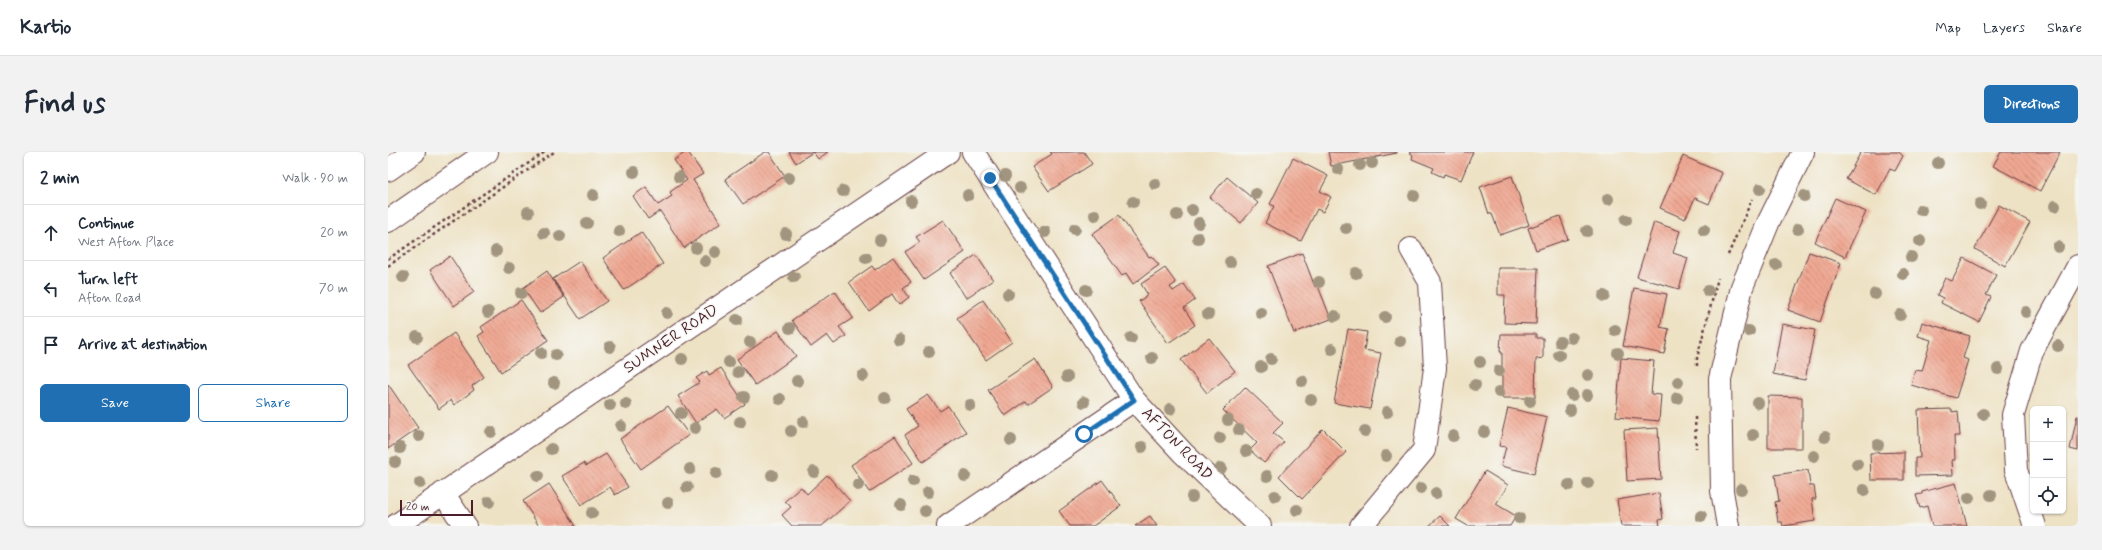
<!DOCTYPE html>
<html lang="en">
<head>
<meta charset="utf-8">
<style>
	body { margin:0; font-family:Mynerve,sans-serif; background:#f2f2f3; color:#1f2937 }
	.controls { position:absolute; right:12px; bottom:12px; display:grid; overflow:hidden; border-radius:6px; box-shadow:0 1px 3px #0004 }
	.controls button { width:36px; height:36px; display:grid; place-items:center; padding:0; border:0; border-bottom:1px solid #e0e1e3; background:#fff; color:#1f2937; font:20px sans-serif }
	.scale { position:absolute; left:12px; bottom:10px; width:73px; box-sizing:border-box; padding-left:4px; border:2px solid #4a1f2b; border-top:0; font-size:11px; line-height:14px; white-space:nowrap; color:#4a1f2b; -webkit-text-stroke:3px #f6f6f2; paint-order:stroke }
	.stop { position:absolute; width:12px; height:12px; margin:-9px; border:3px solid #1f6fb2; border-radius:50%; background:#fff }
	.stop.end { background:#1f6fb2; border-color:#fff; box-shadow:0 1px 4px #0008 }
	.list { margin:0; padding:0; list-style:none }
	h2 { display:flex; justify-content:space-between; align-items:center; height:52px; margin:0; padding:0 16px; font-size:17px }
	h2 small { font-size:13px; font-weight:400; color:#747a83 }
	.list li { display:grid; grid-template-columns:26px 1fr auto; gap:12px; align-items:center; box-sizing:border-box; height:56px; padding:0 16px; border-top:1px solid #e0e1e3 }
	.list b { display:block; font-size:15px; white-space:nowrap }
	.list p { margin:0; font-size:13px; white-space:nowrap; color:#747a83 }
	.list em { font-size:13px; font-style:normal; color:#747a83 }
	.actions { display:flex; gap:8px; padding:12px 16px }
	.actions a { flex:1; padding:9px 0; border:1px solid #1f6fb2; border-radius:6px; text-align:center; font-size:14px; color:#1f6fb2 }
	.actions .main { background:#1f6fb2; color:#fff }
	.icon { flex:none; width:22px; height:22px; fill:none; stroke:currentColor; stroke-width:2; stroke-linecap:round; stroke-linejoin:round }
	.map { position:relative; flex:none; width:1690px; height:374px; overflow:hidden; border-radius:6px }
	header { display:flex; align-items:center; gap:24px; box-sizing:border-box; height:56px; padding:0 20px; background:#fff; border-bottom:1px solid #e0e1e3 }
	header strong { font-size:19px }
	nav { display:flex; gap:22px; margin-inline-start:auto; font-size:14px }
	.intro { display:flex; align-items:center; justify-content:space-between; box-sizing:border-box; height:96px; padding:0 24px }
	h1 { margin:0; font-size:28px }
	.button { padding:10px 18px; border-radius:6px; background:#1f6fb2; color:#fff; font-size:14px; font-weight:700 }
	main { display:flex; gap:24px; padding:0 24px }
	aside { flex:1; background:#fff; border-radius:6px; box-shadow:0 1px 3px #0004 }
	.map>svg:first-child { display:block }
	.building { fill:url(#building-back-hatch) }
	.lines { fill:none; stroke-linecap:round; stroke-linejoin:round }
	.minor-casing { stroke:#633c42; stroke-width:24 }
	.tertiary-casing { stroke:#633c42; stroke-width:24 }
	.secondary-casing { stroke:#633c42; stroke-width:24 }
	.path { stroke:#633c42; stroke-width:2.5; stroke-dasharray:3 3; stroke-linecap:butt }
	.minor { stroke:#fff; stroke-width:22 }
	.tertiary { stroke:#fff; stroke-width:22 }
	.secondary { stroke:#fff; stroke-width:22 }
	.tree { fill:#a2957f }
	.route { stroke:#1f6fb2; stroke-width:5 }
	.labels { text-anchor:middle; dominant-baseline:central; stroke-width:3; stroke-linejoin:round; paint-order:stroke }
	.street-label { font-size:16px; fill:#4a1f2b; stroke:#f6f6f2 }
</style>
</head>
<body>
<header>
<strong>Kartio</strong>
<nav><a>Map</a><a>Layers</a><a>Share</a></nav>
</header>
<div class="intro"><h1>Find us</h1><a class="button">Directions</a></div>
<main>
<aside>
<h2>2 min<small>Walk · 90 m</small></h2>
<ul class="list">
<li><svg class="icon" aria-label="ahead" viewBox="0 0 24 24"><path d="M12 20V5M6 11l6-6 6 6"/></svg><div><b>Continue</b><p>West Afton Place</p></div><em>20 m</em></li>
<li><svg class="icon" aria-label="left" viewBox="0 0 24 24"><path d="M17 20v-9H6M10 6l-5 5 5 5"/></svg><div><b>Turn left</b><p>Afton Road</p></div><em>70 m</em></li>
<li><svg class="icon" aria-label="arrive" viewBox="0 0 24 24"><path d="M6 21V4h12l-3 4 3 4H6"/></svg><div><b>Arrive at destination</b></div></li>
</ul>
<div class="actions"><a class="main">Save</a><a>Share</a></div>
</aside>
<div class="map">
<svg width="1690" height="374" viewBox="0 0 1690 374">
	<defs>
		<pattern id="building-back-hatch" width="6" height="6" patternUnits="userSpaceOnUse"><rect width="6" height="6" fill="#f0a893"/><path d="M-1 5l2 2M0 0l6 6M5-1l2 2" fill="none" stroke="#c48878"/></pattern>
	</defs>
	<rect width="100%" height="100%" fill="#f6f6f2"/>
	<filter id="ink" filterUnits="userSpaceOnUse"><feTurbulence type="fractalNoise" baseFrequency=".025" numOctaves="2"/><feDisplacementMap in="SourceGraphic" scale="8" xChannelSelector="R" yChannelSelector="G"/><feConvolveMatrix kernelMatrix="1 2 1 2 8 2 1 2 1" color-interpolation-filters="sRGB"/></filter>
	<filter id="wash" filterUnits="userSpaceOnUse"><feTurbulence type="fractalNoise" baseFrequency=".012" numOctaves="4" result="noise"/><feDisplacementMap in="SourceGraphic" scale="16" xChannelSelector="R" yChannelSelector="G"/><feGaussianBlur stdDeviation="0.9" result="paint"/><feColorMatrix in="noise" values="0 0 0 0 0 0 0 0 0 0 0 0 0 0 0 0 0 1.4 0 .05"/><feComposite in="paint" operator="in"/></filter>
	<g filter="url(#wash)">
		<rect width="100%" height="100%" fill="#eee2c4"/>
		<g id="blocks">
			<path class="building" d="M298,0H300L315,22L305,28L333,71L296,96L272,59L260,67L245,44L258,35L270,53L284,44L282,40L299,28L286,8Z
				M377,0H381L397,24L355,52L337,27Z
				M401,0H425L408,11Z
				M425,0H440L430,7Z
				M662,0H696L704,12L661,39L644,15L664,2Z
				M940,0H1009V1L943,14Z
				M1021,0H1085L1073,28L1056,22L1055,25L1044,20L1046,16L1024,7L1025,3Z
				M1473,0H1511L1515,4L1507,19L1502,17L1488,43L1458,27Z
				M1613,0H1672L1652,39L1605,14Z
				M1295,4L1334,21L1321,52L1307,46L1297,67L1272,56Z
				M905,6L940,24L932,39L943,45L935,60L929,57L913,89L877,71L886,54L882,52Z
				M1124,24L1141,73L1112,83L1104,62H1101L1092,35Z
				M839,25L870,51L853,71L822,45Z
				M1447,46L1478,60L1457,105L1427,90Z
				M1611,53L1642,70L1617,114L1587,97Z
				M731,63L761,105L763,104L771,113L745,132L738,121L734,124L704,82Z
				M1172,64L1180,87L1148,98L1140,76Z
				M555,68L577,100L536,128L517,100L532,90L528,85Z
				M1266,70L1292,79L1285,101L1300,106L1291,137L1249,125Z
				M253,80L275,112L236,138L215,106Z
				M1421,100L1453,111L1432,170L1400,158Z
				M914,101L927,135L930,134L943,167L906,181L880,114Z
				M588,103L605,128L578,146L562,121Z
				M62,104L86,140L66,154L42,118Z
				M505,105L523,130L515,136L521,145L511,153L504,142L481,159L461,130L484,114L487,118Z
				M1576,106L1608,123L1598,143L1603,145L1591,170L1553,151L1555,146L1549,143L1557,126L1564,129Z
				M192,109L219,149L192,167L165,127Z
				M777,116L788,131L782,135L785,139L796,132L807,148L796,156L807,173L780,191L751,149L760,143L753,132Z
				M1110,116H1150L1148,172L1116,171L1117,143H1110Z
				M159,119L176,145L152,161L135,136Z
				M1246,136L1279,142L1272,175L1281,177L1276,202L1235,194Z
				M447,139L465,166L451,175L458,184L446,192L439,183L423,195L404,168Z
				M133,148L160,188L113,220L90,184L96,180L93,175Z
				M595,148L624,190L598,208L569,166Z
				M1534,170L1582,184L1575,206L1580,208L1568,246L1523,233L1527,218L1534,219L1543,188L1530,184Z
				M1394,172L1427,178L1417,228L1385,222Z
				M960,177L979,180L976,198L993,201L982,257L946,251Z
				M390,179L408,204L367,233L349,207Z
				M66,181L96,225L84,234L86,238L66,253L63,248L51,257L20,213Z
				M1113,182H1148V186H1155V206L1148,207L1147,246H1114V200H1112Z
				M821,186L847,219L819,241L793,208Z
				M1233,206L1266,209L1263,242L1273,243L1271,269L1228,265Z
				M647,207L665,235L640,252L638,249L617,264L600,238Z
				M333,216L357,252L336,266L329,257L308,271L290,244L312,230L308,226L319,219L321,223Z
				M0,232L30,276L0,297Z
				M857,235L895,271L885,281L896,290L876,311L862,298L869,291L835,258Z
				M540,243L552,259L560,254L578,280L535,310L517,283L530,274L518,257Z
				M1380,244L1414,245V296H1380Z
				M280,254L301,283L253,317L232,287Z
				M1120,256L1159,265L1146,322L1113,314L1118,295L1111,294Z
				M1564,257V260L1570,259L1572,284H1566L1567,308H1564L1565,323L1527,324V306H1532L1530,258Z
				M1689,264H1690V299L1682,297Z
				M1270,276L1273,327L1239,329L1236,278Z
				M935,277L958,300L914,347L891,324Z
				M507,284L525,311L481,340L463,313Z
				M1516,300V328H1483L1482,301Z
				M218,302L240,335L227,343L222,335L193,353L174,324L196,311L198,314Z
				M1420,318L1422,334H1426L1428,347H1424L1427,369L1395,374L1394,370H1390L1387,350L1391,349L1387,323Z
				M1097,319L1120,333L1108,352L1128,364L1122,374H1080L1068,367Z
				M439,323L462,349L434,374H404L394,363L403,355L397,349L413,335L419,342Z
				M714,328L733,354L705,374H682L671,359Z
				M1568,331L1579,374H1544L1539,354L1532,356L1528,343L1534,342V340Z
				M161,332L188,374H151L135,349Z
				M1271,341L1275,367L1271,368L1272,374H1233L1229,348Z
				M762,364L769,374H747Z
				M1052,364L1062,374H1041Z"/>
		</g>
	</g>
	<g filter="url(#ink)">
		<use href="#blocks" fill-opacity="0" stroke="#633c42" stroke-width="1"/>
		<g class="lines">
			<defs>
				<path id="minor" d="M585,0L746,248L795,301L872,374
					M55,341L77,374
					M7,374L560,0
					M560,374L746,248
					M973,374L1036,298L1047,216L1042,130L1023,97
					M1647,374L1628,318L1625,263L1644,199L1690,114"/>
				<path id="tertiary" d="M1340,374L1334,339L1332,227L1354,135L1381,69L1415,0"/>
				<path id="secondary" d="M0,18L26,0
					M0,69L99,0"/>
			</defs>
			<use href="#minor" class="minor-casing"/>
			<use href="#tertiary" class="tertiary-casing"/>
			<use href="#secondary" class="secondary-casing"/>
			<path class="path" d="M1340,103L1364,47
				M0,107L157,0
				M0,114L166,0
				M1309,214V206L1330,126
				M1307,265L1308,296"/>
			<use href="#minor" class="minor"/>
			<use href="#tertiary" class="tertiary"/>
			<use href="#secondary" class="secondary"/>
		</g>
		<g class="tree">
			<circle cx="984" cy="11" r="6"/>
			<circle cx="1550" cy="11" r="6"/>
			<circle cx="972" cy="13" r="6"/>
			<circle cx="950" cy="17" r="6"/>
			<circle cx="246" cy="20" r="6"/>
			<circle cx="617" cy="24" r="6"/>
			<circle cx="291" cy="25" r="6"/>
			<circle cx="401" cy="26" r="6"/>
			<circle cx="767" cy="32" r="6"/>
			<circle cx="632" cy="36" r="6"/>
			<circle cx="1372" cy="37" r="6"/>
			<circle cx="455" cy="39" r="6"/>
			<circle cx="868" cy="42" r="6"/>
			<circle cx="205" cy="43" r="6"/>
			<circle cx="580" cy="43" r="6"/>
			<circle cx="1026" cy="44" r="6"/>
			<circle cx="1416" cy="44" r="6"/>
			<circle cx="1220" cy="47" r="6"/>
			<circle cx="523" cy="49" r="6"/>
			<circle cx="745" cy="50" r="6"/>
			<circle cx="1592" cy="52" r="6"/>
			<circle cx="1667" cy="54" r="6"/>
			<circle cx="804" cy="58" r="6"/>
			<circle cx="1533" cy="58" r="6"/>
			<circle cx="140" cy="60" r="6"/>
			<circle cx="707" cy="63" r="6"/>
			<circle cx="789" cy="63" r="6"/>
			<circle cx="1238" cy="68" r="6"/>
			<circle cx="199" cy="71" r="6"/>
			<circle cx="811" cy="71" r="6"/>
			<circle cx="958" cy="76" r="6"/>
			<circle cx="687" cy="77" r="6"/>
			<circle cx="1410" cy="77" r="6"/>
			<circle cx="1316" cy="78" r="6"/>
			<circle cx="231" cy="79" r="6"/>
			<circle cx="1199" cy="79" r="6"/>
			<circle cx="657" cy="80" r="6"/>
			<circle cx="156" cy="81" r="6"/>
			<circle cx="398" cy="82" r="6"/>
			<circle cx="172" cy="84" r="6"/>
			<circle cx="810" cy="86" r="6"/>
			<circle cx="492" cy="88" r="6"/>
			<circle cx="1532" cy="89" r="6"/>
			<circle cx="1670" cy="95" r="6"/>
			<circle cx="308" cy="96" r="6"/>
			<circle cx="108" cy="99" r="6"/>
			<circle cx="327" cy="100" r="6"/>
			<circle cx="1523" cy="105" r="6"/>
			<circle cx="478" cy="106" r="6"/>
			<circle cx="317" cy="109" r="6"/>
			<circle cx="842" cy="110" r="6"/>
			<circle cx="1388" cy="113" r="6"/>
			<circle cx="121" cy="116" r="6"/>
			<circle cx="968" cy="121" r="6"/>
			<circle cx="1515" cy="122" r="6"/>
			<circle cx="15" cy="125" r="6"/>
			<circle cx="406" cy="125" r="6"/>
			<circle cx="931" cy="130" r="6"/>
			<circle cx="698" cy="138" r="6"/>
			<circle cx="1320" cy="139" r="6"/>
			<circle cx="133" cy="141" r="6"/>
			<circle cx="620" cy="142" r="6"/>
			<circle cx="1487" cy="142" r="6"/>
			<circle cx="1216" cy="144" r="6"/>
			<circle cx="100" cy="160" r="6"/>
			<circle cx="1638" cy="160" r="6"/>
			<circle cx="279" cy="161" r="6"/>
			<circle cx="873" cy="161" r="6"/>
			<circle cx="820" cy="162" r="6"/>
			<circle cx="1512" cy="163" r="6"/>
			<circle cx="947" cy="164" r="6"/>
			<circle cx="997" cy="165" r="6"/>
			<circle cx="349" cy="168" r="6"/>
			<circle cx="402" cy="176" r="6"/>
			<circle cx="1227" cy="178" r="6"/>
			<circle cx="1361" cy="179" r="6"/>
			<circle cx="29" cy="185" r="6"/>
			<circle cx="743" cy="186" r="6"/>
			<circle cx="1184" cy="186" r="6"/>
			<circle cx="511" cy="188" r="6"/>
			<circle cx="1012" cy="189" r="6"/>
			<circle cx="362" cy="190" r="6"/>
			<circle cx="1172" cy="190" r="6"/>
			<circle cx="1670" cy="194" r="6"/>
			<circle cx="222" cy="195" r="6"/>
			<circle cx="944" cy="197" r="6"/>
			<circle cx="541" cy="200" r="6"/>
			<circle cx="153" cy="201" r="6"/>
			<circle cx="1230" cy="201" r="6"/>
			<circle cx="168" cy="203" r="6"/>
			<circle cx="1171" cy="203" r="6"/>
			<circle cx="764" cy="206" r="6"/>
			<circle cx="294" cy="207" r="6"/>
			<circle cx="883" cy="207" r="6"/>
			<circle cx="341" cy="210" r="6"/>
			<circle cx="1092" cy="210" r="6"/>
			<circle cx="873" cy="215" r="6"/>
			<circle cx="1610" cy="217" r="6"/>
			<circle cx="1111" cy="219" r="6"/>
			<circle cx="350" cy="220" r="6"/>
			<circle cx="1200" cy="223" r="6"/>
			<circle cx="475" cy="224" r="6"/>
			<circle cx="679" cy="225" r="6"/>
			<circle cx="409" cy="229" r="6"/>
			<circle cx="914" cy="229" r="6"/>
			<circle cx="1290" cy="230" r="6"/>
			<circle cx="166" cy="231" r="6"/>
			<circle cx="1087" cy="233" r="6"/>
			<circle cx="1111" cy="240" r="6"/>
			<circle cx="1184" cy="243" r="6"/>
			<circle cx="1199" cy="243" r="6"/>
			<circle cx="356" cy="245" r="6"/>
			<circle cx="497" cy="246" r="6"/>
			<circle cx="1289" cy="246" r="6"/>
			<circle cx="392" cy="247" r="6"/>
			<circle cx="923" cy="248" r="6"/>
			<circle cx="1142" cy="249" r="6"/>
			<circle cx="696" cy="250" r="6"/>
			<circle cx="1370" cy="251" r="6"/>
			<circle cx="238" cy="252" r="6"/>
			<circle cx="222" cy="253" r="6"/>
			<circle cx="582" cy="253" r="6"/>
			<circle cx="782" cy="257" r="6"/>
			<circle cx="1182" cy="258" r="6"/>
			<circle cx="999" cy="260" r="6"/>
			<circle cx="293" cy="261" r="6"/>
			<circle cx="1595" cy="262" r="6"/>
			<circle cx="840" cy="268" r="6"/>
			<circle cx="352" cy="270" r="6"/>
			<circle cx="415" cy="270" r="6"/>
			<circle cx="233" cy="274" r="6"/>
			<circle cx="307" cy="276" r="6"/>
			<circle cx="851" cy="278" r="6"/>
			<circle cx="403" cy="279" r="6"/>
			<circle cx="977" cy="279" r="6"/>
			<circle cx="103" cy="280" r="6"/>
			<circle cx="1096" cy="280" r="6"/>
			<circle cx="1365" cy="283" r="6"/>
			<circle cx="31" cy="284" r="6"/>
			<circle cx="1065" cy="284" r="6"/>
			<circle cx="1437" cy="285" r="6"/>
			<circle cx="832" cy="286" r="6"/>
			<circle cx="623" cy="288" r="6"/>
			<circle cx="1490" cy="293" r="6"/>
			<circle cx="754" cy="295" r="6"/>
			<circle cx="12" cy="296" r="6"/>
			<circle cx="163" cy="297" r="6"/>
			<circle cx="858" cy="299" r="6"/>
			<circle cx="998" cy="304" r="6"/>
			<circle cx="1426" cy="304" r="6"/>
			<circle cx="7" cy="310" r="6"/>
			<circle cx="1469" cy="312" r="6"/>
			<circle cx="833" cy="316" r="6"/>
			<circle cx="302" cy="317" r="6"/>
			<circle cx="426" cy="320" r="6"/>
			<circle cx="328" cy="321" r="6"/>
			<circle cx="384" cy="323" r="6"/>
			<circle cx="150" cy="324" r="6"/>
			<circle cx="577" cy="324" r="6"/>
			<circle cx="879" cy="324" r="6"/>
			<circle cx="525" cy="329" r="6"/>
			<circle cx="32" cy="331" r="6"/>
			<circle cx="1200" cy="331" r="6"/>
			<circle cx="470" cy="333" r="6"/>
			<circle cx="1181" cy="333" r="6"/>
			<circle cx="299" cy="335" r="6"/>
			<circle cx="1033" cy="336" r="6"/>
			<circle cx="1353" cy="337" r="6"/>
			<circle cx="1476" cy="338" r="6"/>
			<circle cx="540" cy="340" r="6"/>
			<circle cx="1048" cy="341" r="6"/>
			<circle cx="1603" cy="343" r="6"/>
			<circle cx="887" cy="344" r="6"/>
			<circle cx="804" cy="345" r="6"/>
			<circle cx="1581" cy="346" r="6"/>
			<circle cx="101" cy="350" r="6"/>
			<circle cx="280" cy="351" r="6"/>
			<circle cx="513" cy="353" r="6"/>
			<circle cx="909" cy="358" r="6"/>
			<circle cx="537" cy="359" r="6"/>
			<circle cx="204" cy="361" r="6"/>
			<circle cx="1313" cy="364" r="6"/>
			<circle cx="1131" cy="366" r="6"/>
		</g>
	</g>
	<g class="lines" filter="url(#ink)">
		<path class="route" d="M602,26L746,248L696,282"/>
	</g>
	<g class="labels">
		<g class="street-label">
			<text transform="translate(283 187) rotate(-34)">SUMNER ROAD</text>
			<text transform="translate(789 292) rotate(46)">AFTON ROAD</text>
		</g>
	</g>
</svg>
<div class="controls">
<button>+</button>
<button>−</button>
<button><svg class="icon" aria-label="locate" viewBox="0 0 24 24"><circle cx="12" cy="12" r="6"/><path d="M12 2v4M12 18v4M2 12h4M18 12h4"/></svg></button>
</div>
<div class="scale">20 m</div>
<div class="stop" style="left:696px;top:282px"></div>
<div class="stop end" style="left:602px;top:26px"></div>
</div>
</main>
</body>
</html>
